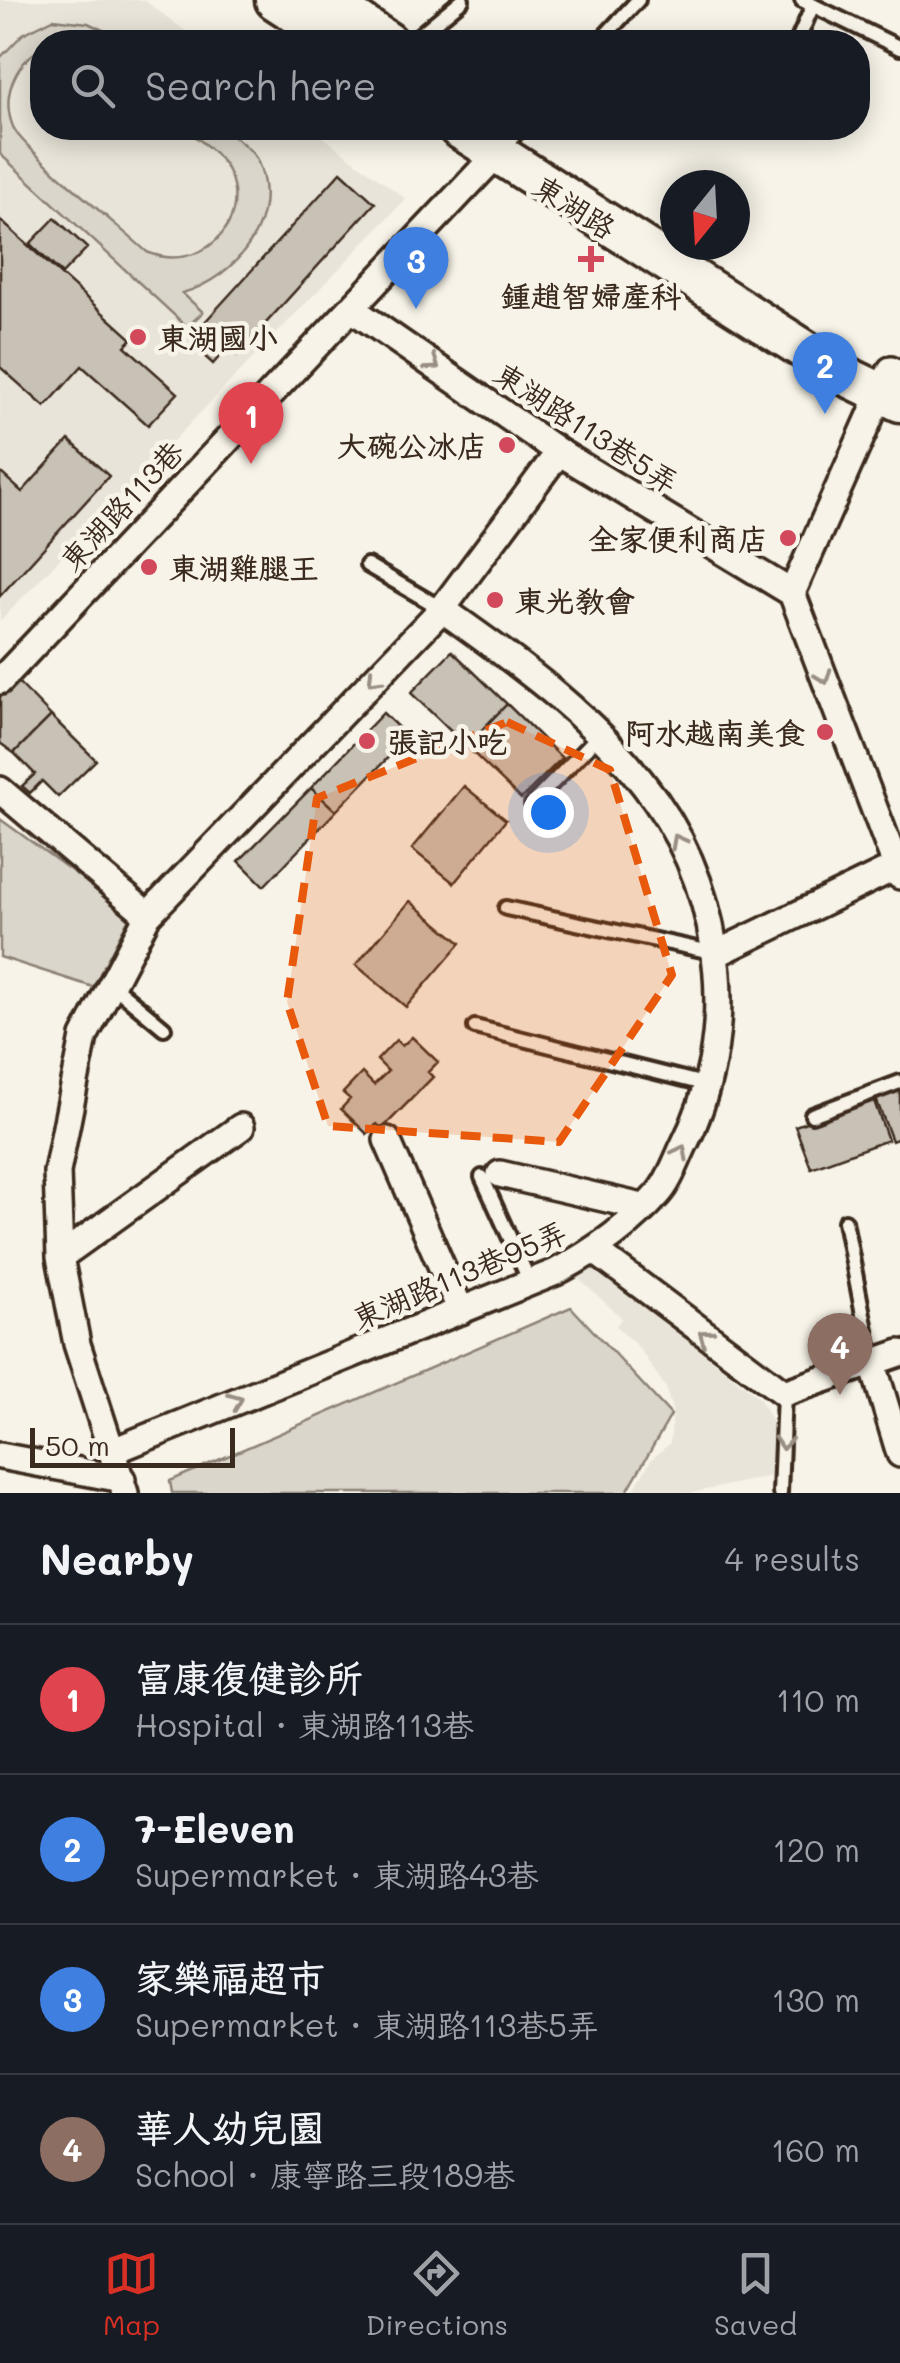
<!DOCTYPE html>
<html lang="en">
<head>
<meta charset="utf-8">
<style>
	body { margin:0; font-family:Mali,"LXGW WenKai TC",sans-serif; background:#242831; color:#f1f3f6 }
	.compass { position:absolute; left:660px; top:170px; width:90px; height:90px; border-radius:50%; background:#171b24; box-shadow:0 5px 25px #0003; rotate:198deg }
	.scale { position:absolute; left:30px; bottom:25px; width:205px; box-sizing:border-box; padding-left:10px; border:5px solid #3b2a1e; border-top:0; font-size:28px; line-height:35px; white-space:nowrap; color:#3b2a1e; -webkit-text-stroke:8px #f7f3e8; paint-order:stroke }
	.you { position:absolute; left:548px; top:812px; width:35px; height:35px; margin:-25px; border:8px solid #fff; border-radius:50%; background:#1a73e8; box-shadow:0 0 0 15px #1a73e833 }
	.badge { display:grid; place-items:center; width:65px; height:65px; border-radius:50%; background:#d93025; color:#fff; font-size:32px; font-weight:700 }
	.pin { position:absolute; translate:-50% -82px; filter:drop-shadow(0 2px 5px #0008) }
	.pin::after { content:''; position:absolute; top:52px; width:35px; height:30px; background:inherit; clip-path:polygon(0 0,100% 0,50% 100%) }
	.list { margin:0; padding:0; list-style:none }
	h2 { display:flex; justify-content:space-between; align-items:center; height:130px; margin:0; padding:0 40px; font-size:42px }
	h2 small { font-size:32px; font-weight:400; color:#9ea1a6 }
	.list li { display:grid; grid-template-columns:65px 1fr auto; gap:30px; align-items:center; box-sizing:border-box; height:150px; padding:0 40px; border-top:2px solid #363941 }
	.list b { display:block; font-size:38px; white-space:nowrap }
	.list p { margin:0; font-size:32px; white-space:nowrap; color:#9ea1a6 }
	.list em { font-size:32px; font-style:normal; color:#9ea1a6 }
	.icon { flex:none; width:55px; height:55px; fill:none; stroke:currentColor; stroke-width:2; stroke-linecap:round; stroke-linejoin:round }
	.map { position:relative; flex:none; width:900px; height:1493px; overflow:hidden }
	.search { position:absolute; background:#171b24; box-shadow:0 5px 25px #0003; left:30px; right:30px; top:30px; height:110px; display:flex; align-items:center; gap:25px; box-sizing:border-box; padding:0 35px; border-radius:40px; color:#9ea1a6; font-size:38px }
	.sheet { height:730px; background:#171b24 }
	nav { display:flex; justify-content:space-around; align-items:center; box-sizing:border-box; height:140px; border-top:2px solid #363941; background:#171b24; font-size:28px; color:#9ea1a6 }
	nav a { display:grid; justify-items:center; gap:5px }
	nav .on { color:#d93025 }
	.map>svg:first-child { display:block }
	.built { fill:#e9e4d9 }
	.green { fill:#dbd6cb; stroke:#8b8074; stroke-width:2.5 }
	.building { fill:#c8c1b6; stroke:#3b2a1e; stroke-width:2.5 }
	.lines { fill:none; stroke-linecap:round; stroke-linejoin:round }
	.lane-casing { stroke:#3b2a1e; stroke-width:20 }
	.street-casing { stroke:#3b2a1e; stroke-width:32 }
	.secondary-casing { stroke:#3b2a1e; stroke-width:45 }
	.lane { stroke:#f7f3e8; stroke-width:12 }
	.street { stroke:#f7f3e8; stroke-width:25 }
	.secondary { stroke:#f7f3e8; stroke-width:38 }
	.oneway { stroke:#998e83 }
	.marked { fill:#e8590c; fill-opacity:0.2; stroke:#e8590c; stroke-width:8; stroke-dasharray:20 12; stroke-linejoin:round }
	.poi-dot { fill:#d1495b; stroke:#f7f3e8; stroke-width:4 }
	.labels { text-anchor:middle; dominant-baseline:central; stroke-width:9; stroke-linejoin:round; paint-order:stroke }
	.street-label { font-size:30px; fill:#3b2a1e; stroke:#f7f3e8 }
	.poi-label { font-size:30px; font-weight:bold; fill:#3b2a1e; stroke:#f7f3e8; text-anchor:start }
</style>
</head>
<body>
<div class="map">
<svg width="900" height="1493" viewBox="0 0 900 1493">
	<rect width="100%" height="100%" fill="#f7f3e8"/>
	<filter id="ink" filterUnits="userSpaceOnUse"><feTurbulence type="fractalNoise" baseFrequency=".01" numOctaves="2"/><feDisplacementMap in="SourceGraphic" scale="20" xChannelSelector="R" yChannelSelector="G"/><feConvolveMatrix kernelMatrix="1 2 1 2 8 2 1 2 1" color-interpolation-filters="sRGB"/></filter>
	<g filter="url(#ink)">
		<path class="built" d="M0,0H144L200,42H42V128H311L406,199L0,621Z
			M595,1265L760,1399L775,1428L770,1476L692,1493H632L651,1460L670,1443L673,1414L666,1388L638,1347L616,1326L622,1318L578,1278Z"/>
		<path class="green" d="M53,19L88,23L128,42H42V48C14,64 0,98 14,129C24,149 123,230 147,252C198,274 252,226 229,173C221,154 200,141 185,128H223C234,137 251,148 257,160C284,219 236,278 182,293L203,312L187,327L0,154V58L23,34Z
			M0,819L131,914L93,987L0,957Z
			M571,1307L671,1415L626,1493H172L170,1481Z"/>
		<path class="building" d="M341,172L375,203L237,355L228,347L213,364L191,344L207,327L203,324Z
			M55,218L87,248L62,274L30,244Z
			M0,220L132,339L125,346L178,393L148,425L82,366L45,407L0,367Z
			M69,440L109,476L0,596V472L22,492Z
			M452,651L507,704L466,746L411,693Z
			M15,679L51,716L14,753L0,743V694Z
			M507,704L562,758L521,799L466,746Z
			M383,713L408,737L336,811L311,788Z
			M51,716L96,760L58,797L42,781L30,793L22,786L35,774L14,753Z
			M464,786L506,820L454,883L412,849Z
			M311,788L336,811L264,886L239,861Z
			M410,901L461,943L406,1007L356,965Z
			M412,1037L438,1062L428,1072L433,1077L382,1129L377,1124L367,1134L341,1109L350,1099L343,1093L362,1073L374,1085L388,1071L377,1060L396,1040L402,1046Z
			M900,1090V1138L892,1141L876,1099Z
			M873,1098L888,1140L811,1168L795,1126Z"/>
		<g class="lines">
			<defs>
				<path id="lane" d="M802,0L900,48
					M411,42L462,0
					M599,42L638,0
					M797,42L813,5
					M500,150L521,128
					M367,565L442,609
					M532,804L600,734
					M506,908L716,953
					M111,984L164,1028
					M475,1027L708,1085
					M812,1115L900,1082
					M482,1177L530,1282
					M845,1221L872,1361
					M780,1493L784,1393"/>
				<path id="street" d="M352,309L559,452L792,593
					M891,370L792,593L900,876
					M0,681L495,156
					M0,790L148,915L84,1037L57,1172L60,1257L77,1344L125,1493
					M148,915L442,609L559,452
					M718,953L900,865
					M387,1140L461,1311
					M500,1174L642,1207
					M595,1251L784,1393L900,1353
					M60,1257L241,1127
					M872,1361L900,1454
					M113,1451L556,1272C595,1251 629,1227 658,1194C669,1182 676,1162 683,1147C739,1039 726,900 656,801C599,720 521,665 442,609
					M0,1456L122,1479"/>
				<path id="secondary" d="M275,0L340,42
					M326,0L388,42
					M458,128L844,375L900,402"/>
			</defs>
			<use href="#lane" class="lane-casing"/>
			<use href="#street" class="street-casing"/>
			<use href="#secondary" class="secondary-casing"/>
			<use href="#lane" class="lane"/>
			<use href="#street" class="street"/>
			<use href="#secondary" class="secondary"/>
		</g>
		<defs><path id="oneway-chevron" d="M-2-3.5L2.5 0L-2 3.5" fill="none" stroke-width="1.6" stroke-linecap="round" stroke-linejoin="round" transform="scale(2.5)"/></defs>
		<g class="oneway">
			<use href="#oneway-chevron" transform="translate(433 364) rotate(35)"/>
			<use href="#oneway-chevron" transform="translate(824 677) rotate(69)"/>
			<use href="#oneway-chevron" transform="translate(374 679) rotate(134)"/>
			<use href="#oneway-chevron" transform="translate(678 841) rotate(-118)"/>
			<use href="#oneway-chevron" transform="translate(681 1152) rotate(-63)"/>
			<use href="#oneway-chevron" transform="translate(705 1336) rotate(-144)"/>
			<use href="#oneway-chevron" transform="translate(236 1401) rotate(-22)"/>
			<use href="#oneway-chevron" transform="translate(783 1443) rotate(94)"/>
		</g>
	</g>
	<path class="marked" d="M507,722L610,770L672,975L559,1142L328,1126L287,1002L317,798Z"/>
	<g class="poi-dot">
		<path d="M586 244h10v10h10v10h-10v10h-10v-10h-10v-10h10z"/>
		<circle cx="138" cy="337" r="10"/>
		<circle cx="507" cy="445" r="10"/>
		<circle cx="788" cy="538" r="10"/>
		<circle cx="149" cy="567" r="10"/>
		<circle cx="495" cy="600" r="10"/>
		<circle cx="825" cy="732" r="10"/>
		<circle cx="367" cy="741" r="10"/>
	</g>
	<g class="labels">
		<g class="street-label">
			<text transform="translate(575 206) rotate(32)">東湖路</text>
			<text transform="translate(587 427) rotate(33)">東湖路113巷5弄</text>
			<text transform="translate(121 505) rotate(-47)">東湖路113巷</text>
			<text transform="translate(459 1274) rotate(-23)">東湖路113巷95弄</text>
		</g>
		<g class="poi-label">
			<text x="591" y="295" text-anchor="middle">鍾趙智婦產科</text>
			<text x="158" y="337">東湖國小</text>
			<text x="487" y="445" text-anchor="end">大碗公冰店</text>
			<text x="768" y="538" text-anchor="end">全家便利商店</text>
			<text x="169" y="567">東湖雞腿王</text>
			<text x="515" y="600">東光教會</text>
			<text x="805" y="732" text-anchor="end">阿水越南美食</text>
			<text x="387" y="741">張記小吃</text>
		</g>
	</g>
</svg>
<svg class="compass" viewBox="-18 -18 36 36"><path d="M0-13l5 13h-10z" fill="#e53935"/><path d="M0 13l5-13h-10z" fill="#9ea1a6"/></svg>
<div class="scale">50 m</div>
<div class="you"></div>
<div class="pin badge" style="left:251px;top:464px;background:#e0444e">1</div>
<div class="pin badge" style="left:825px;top:414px;background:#3f7fe0">2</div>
<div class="pin badge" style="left:416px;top:309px;background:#3f7fe0">3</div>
<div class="pin badge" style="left:840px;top:1395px;background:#8d6e63">4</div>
<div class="search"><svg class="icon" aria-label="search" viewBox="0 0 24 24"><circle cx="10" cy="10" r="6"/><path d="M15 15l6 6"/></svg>Search here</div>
</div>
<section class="sheet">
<h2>Nearby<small>4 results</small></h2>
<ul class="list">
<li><span class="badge" style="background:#e0444e">1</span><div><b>富康復健診所</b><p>Hospital · 東湖路113巷</p></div><em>110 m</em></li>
<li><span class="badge" style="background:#3f7fe0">2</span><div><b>7-Eleven</b><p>Supermarket · 東湖路43巷</p></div><em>120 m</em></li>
<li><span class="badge" style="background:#3f7fe0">3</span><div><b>家樂福超市</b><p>Supermarket · 東湖路113巷5弄</p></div><em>130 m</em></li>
<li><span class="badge" style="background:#8d6e63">4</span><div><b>華人幼兒園</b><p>School · 康寧路三段189巷</p></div><em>160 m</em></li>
</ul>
</section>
<nav>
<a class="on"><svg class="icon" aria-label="map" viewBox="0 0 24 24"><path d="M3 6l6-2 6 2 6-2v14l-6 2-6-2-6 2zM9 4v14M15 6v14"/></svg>Map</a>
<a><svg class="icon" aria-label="directions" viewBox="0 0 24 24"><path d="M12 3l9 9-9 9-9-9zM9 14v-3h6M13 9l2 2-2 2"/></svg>Directions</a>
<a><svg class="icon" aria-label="saved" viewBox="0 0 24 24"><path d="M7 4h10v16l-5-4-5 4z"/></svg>Saved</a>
</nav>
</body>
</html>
